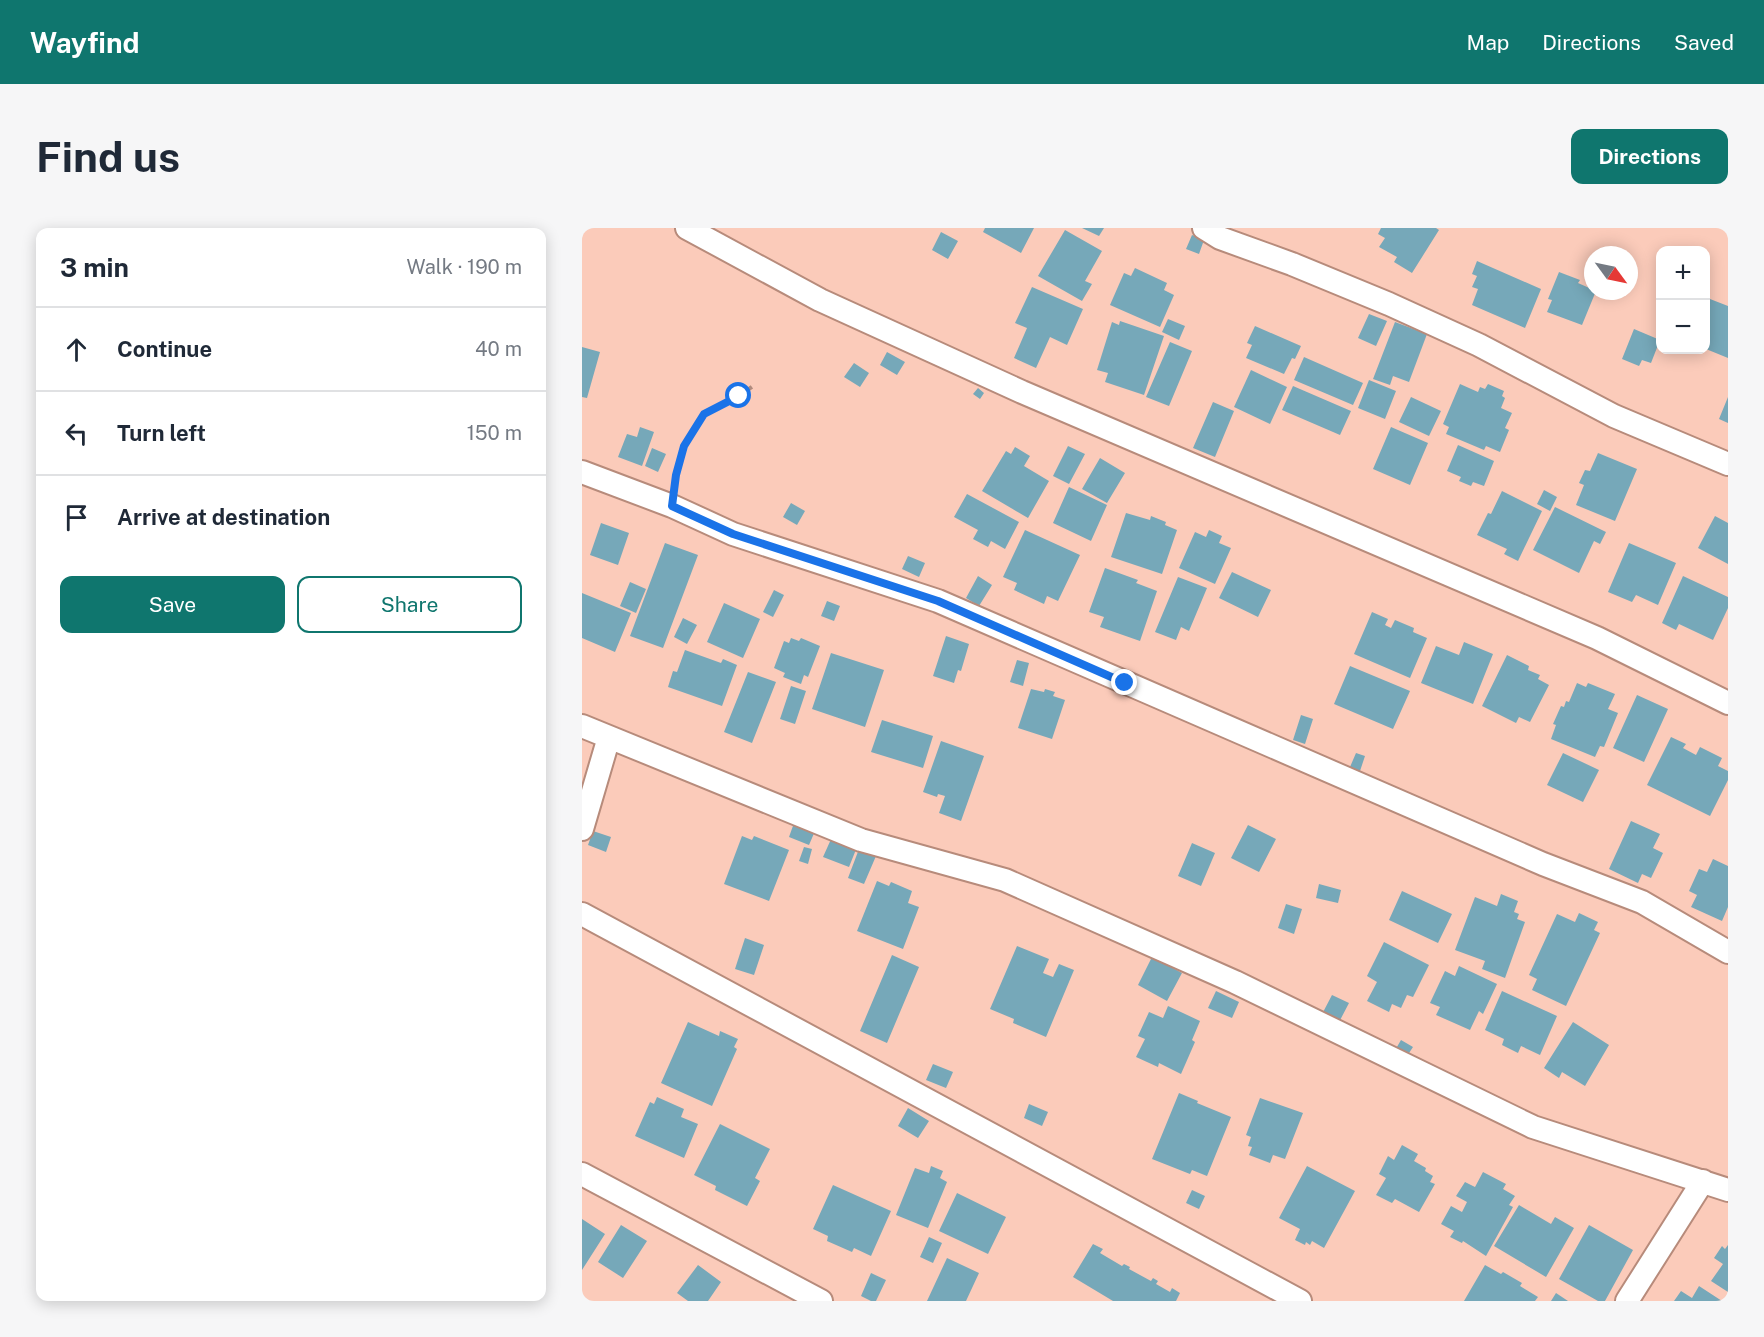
<!DOCTYPE html>
<html lang="en">
<head>
<meta charset="utf-8">
<style>
	body { margin:0; font-family:"Public Sans",sans-serif; background:#f6f6f7; color:#1f2937 }
	.controls { position:absolute; right:18px; top:18px; display:grid; overflow:hidden; border-radius:12px; box-shadow:0 3px 15px #0003 }
	.controls button { width:54px; height:54px; display:grid; place-items:center; padding:0; border:0; border-bottom:2px solid #e0e1e3; background:#fff; color:#1f2937; font:30px sans-serif }
	.compass { position:absolute; left:1002px; top:18px; width:54px; height:54px; border-radius:50%; background:#fff; box-shadow:0 3px 15px #0003; rotate:123deg }
	.stop { position:absolute; width:18px; height:18px; margin:-14px; border:4px solid #1a73e8; border-radius:50%; background:#fff }
	.stop.end { background:#1a73e8; border-color:#fff; box-shadow:0 2px 6px #0008 }
	.list { margin:0; padding:0; list-style:none }
	h2 { display:flex; justify-content:space-between; align-items:center; height:78px; margin:0; padding:0 24px; font-size:26px }
	h2 small { font-size:20px; font-weight:400; color:#747a83 }
	.list li { display:grid; grid-template-columns:39px 1fr auto; gap:18px; align-items:center; box-sizing:border-box; height:84px; padding:0 24px; border-top:2px solid #e0e1e3 }
	.list b { display:block; font-size:22px; white-space:nowrap }
	.list em { font-size:20px; font-style:normal; color:#747a83 }
	.actions { display:flex; gap:12px; padding:18px 24px }
	.actions a { flex:1; padding:14px 0; border:2px solid #0f766e; border-radius:12px; text-align:center; font-size:21px; color:#0f766e }
	.actions .main { background:#0f766e; color:#fff }
	.icon { flex:none; width:33px; height:33px; fill:none; stroke:currentColor; stroke-width:2; stroke-linecap:round; stroke-linejoin:round }
	.map { position:relative; flex:none; width:1146px; height:1073px; overflow:hidden; border-radius:12px }
	header { display:flex; align-items:center; gap:36px; box-sizing:border-box; height:84px; padding:0 30px; background:#0f766e; color:#fff }
	header strong { font-size:28px }
	nav { display:flex; gap:33px; margin-inline-start:auto; font-size:21px }
	.intro { display:flex; align-items:center; justify-content:space-between; box-sizing:border-box; height:144px; padding:0 36px }
	h1 { margin:0; font-size:42px }
	.button { padding:15px 27px; border-radius:12px; background:#0f766e; color:#fff; font-size:21px; font-weight:700 }
	main { display:flex; gap:36px; padding:0 36px }
	aside { flex:1; background:#fff; border-radius:12px; box-shadow:0 3px 15px #0003 }
	.map>svg:first-child { display:block }
	.building { fill:#76a8b9 }
	.lines { fill:none; stroke-linecap:round; stroke-linejoin:round }
	.street-casing { stroke:#b78b7b; stroke-width:26 }
	.path { stroke:#b08b7e; stroke-width:4; stroke-dasharray:4.5 3; stroke-linecap:butt }
	.street { stroke:#fff; stroke-width:22 }
	.route { stroke:#1a73e8; stroke-width:8 }
</style>
</head>
<body>
<header>
<strong>Wayfind</strong>
<nav><a>Map</a><a>Directions</a><a>Saved</a></nav>
</header>
<div class="intro"><h1>Find us</h1><a class="button">Directions</a></div>
<main>
<aside>
<h2>3 min<small>Walk · 190 m</small></h2>
<ul class="list">
<li><svg class="icon" aria-label="ahead" viewBox="0 0 24 24"><path d="M12 20V5M6 11l6-6 6 6"/></svg><div><b>Continue</b></div><em>40 m</em></li>
<li><svg class="icon" aria-label="left" viewBox="0 0 24 24"><path d="M17 20v-9H6M10 6l-5 5 5 5"/></svg><div><b>Turn left</b></div><em>150 m</em></li>
<li><svg class="icon" aria-label="arrive" viewBox="0 0 24 24"><path d="M6 21V4h12l-3 4 3 4H6"/></svg><div><b>Arrive at destination</b></div></li>
</ul>
<div class="actions"><a class="main">Save</a><a>Share</a></div>
</aside>
<div class="map">
<svg width="1146" height="1073" viewBox="0 0 1146 1073">
	<rect width="100%" height="100%" fill="#fbcbba"/>
	<path class="building" d="M403,0H452L439,25L401,4Z
		M500,0H522L517,8Z
		M799,0H854L857,2L830,45L812,34L815,29L797,19L803,10L796,6Z
		M483,2L520,23L503,53L510,56L500,73L456,48Z
		M359,4L376,13L366,31L350,22Z
		M610,7L622,12L617,26L604,21Z
		M895,33L959,61L943,100L890,77L896,61L890,59L895,48L890,46Z
		M553,40L585,55L582,62L592,67L578,99L528,77L542,45L549,48Z
		M977,44L998,52L996,55L1014,63L1000,97L965,84L970,72L966,71Z
		M450,59L501,81L485,117L468,109L454,140L432,130L445,100L433,95Z
		M1128,71L1146,78V130L1124,121V77H1125Z
		M787,86L805,93L794,118L776,110Z
		M586,91L603,98L597,112L580,104Z
		M538,93L582,108L562,167L523,154L526,145L515,142L530,94L537,97Z
		M813,94L845,106L827,154L811,148L808,157L791,151Z
		M673,98L719,118L713,131L710,130L702,146L664,130L670,117L665,115Z
		M1052,101L1078,112L1069,135L1060,132L1057,138L1040,131Z
		M588,114L610,123L587,178L564,169Z
		M0,119L18,124L5,170L0,169Z
		M305,124L323,134L315,147L298,137Z
		M722,129L781,155L771,177L712,152Z
		M272,135L287,145L278,159L262,149Z
		M669,142L705,159L688,196L652,179Z
		M787,152L814,163L803,191L776,180Z
		M878,156L896,164L898,159L903,161L906,156L922,163L920,168L923,170L919,180L930,185L923,200L927,202L918,224L904,218L902,222L864,206L867,199L861,196Z
		M711,158L769,183L758,207L700,182Z
		M396,160L402,165L398,171L391,166Z
		M829,169L859,183L847,208L817,194Z
		M1146,169V195L1137,191Z
		M631,174L652,183L633,229L611,220Z
		M58,199L72,204L60,238L36,229L45,206L55,209Z
		M809,199L846,215L828,257L791,241Z
		M876,217L912,233L902,258L891,254L889,258L877,253L879,249L865,243Z
		M486,218L503,226L487,256L471,248Z
		M433,219L448,228L442,238L467,253L446,290L400,263L424,223L429,226Z
		M70,220L84,226L76,244L63,238Z
		M1016,225L1055,241L1033,293L994,277L1002,257L997,255L1003,242L1008,243Z
		M518,230L543,245L525,275L500,261Z
		M487,259L525,277L509,313L471,295Z
		M962,262L975,269L968,283L955,276Z
		M920,263L960,283L936,333L922,326L925,321L895,307L906,285L909,286Z
		M385,266L437,294L423,321L409,313L406,319L391,311L396,302L372,289Z
		M209,275L223,283L215,297L201,289Z
		M973,279L1024,304L1018,316L1012,313L997,345L951,322Z
		M544,285L568,292L569,288L584,294L583,297L595,302L580,346L529,329Z
		M1133,288L1146,295V336L1116,320Z
		M19,295L47,305L36,337L8,327Z
		M443,302L498,327L476,373L465,368L462,376L432,362L435,355L421,349Z
		M627,302L640,308L637,315L649,320L633,356L597,340L613,304L624,309Z
		M83,315L116,327L81,420L48,408Z
		M1047,315L1094,335L1076,377L1054,367L1050,374L1026,364Z
		M326,328L343,335L337,349L320,341Z
		M523,340L556,352L554,355L575,363L558,413L518,399L522,389L507,384Z
		M650,344L689,362L676,389L637,370Z
		M396,348L410,357L397,378L384,370Z
		M1101,348L1146,369V380L1131,412L1097,396L1094,402L1080,395Z
		M596,349L625,360L607,403L599,399L594,412L573,404Z
		M48,354L64,361L54,385L38,378Z
		M192,362L202,367L191,389L181,384Z
		M0,365L49,385L33,424L0,410Z
		M245,373L258,378L252,393L239,388Z
		M142,375L178,391L161,430L125,414Z
		M790,384L806,391L803,397L809,400L813,392L832,400L831,404L845,410L828,450L772,426Z
		M101,390L115,397L105,416L92,409Z
		M364,408L387,416L379,443L376,442L372,455L351,448Z
		M209,410L217,413L219,410L238,418L226,449L222,447L219,456L201,449L203,445L192,440L202,413L207,415Z
		M882,414L911,426L891,476L839,455L854,418L877,427Z
		M103,422L139,435L141,431L155,437L140,478L86,459L91,443L95,444Z
		M249,425L302,442L283,499L230,481Z
		M925,427L947,438L946,442L958,447L956,451L967,457L948,494L937,489L934,495L900,478Z
		M435,432L447,435L441,458L428,454Z
		M768,438L828,463L811,501L752,476Z
		M166,444L194,454L170,515L142,504Z
		M995,455L1004,459L1006,455L1033,466L1026,481L1036,485L1022,519L1018,518L1013,529L969,511L974,497L971,496L979,478L982,479L984,473L987,474Z
		M209,458L224,463L213,496L198,491Z
		M449,461L462,464L463,461L473,464L471,468L483,472L470,511L436,500Z
		M1055,467L1086,481L1062,534L1031,520Z
		M719,487L731,491L723,516L711,512Z
		M300,492L351,508L341,540L289,524Z
		M1089,509L1104,516L1101,520L1114,527L1118,519L1140,530L1136,538L1146,543V552L1128,588L1065,557Z
		M359,513L402,528L379,593L357,585L363,568L356,566L355,569L341,564Z
		M774,525L783,528L778,543L768,539Z
		M981,525L1017,542L1001,574L965,557Z
		M1049,593L1078,606L1071,620L1081,625L1069,650L1060,646L1056,655L1027,641Z
		M212,595L233,603L227,617L207,609Z
		M666,597L694,611L677,644L649,630Z
		M11,603L29,609L24,624L6,617Z
		M160,608L170,612L172,608L207,622L187,673L142,656Z
		M250,609L275,619L267,639L241,629Z
		M610,615L633,625L619,658L596,648Z
		M222,619L230,621L226,636L217,633Z
		M277,621L294,628L282,656L266,650Z
		M1131,631L1146,638V679L1140,693L1109,679L1115,667L1107,663L1117,641L1125,644Z
		M295,653L307,658L309,654L330,663L326,675L337,679L321,721L275,703Z
		M737,656L759,662L756,675L734,670Z
		M820,663L870,686L856,715L807,692Z
		M919,666L936,673L932,684L937,686L935,691L943,694L923,750L900,741L903,733L873,722L893,669L915,678Z
		M704,676L720,681L712,706L696,700Z
		M997,685L1016,694L1012,702L1018,705L984,778L950,762L955,751L947,747L975,686L993,694Z
		M163,710L182,717L172,747L153,741Z
		M802,714L847,737L831,769L825,767L819,780L810,776L807,784L785,773L795,754L785,748Z
		M435,718L467,731L461,745L471,749L477,736L492,742L464,809L431,795L432,791L408,781Z
		M310,727L337,739L305,815L278,803Z
		M570,729L600,745L585,773L556,757Z
		M877,738L915,756L901,786L897,783L888,802L854,787L858,779L848,775L863,743L873,748Z
		M634,763L657,774L650,790L626,780Z
		M920,763L975,788L958,827L939,818L936,825L920,817L922,811L903,802Z
		M750,767L767,775L755,798L738,790Z
		M586,778L618,793L610,812L613,814L599,846L577,835L576,839L554,829L563,811L556,808L567,784L581,790Z
		M106,794L137,808L138,803L156,811L152,819L155,821L130,878L79,855Z
		M991,794L1027,817L1003,858L980,844L977,850L962,840Z
		M819,812L831,819L823,831L812,824Z
		M351,836L371,844L364,860L344,852Z
		M597,865L616,873L615,875L649,889L625,948L610,942L608,946L570,931Z
		M75,869L102,881L99,889L116,896L102,930L53,908L68,874L72,876Z
		M678,870L721,885L703,931L691,927L688,935L667,927L670,919L666,918L669,909L664,907Z
		M447,876L466,884L460,898L442,890Z
		M326,880L347,893L336,910L316,898Z
		M138,896L188,921L173,950L178,953L165,978L133,962L134,958L112,947Z
		M820,917L836,926L832,933L844,940L843,943L851,948L848,954L853,956L837,984L813,971L810,975L794,967L804,950L797,946L806,928L812,932Z
		M349,938L361,943L358,950L365,954L346,1000L314,987L333,940L347,945Z
		M725,938L773,963L742,1020L730,1013L728,1017L724,1014L723,1017L713,1012L718,1001L697,990Z
		M901,944L924,956L921,961L933,968L927,977L931,979L904,1028L881,1013L880,1015L868,1009L872,1003L859,996L869,978L880,984L885,974L874,968L883,954L893,959Z
		M251,957L309,983L289,1028L272,1020L270,1024L245,1013L246,1008L231,1001Z
		M610,962L623,968L617,981L604,975Z
		M375,965L424,989L406,1026L357,1003Z
		M937,977L969,996L973,989L992,1000L964,1049L912,1018Z
		M0,991L23,1006L0,1042Z
		M39,997L65,1013L41,1050L16,1034Z
		M1007,997L1051,1022L1023,1073H1016L977,1051Z
		M347,1009L360,1015L351,1035L338,1029Z
		M511,1016L521,1021L518,1025L540,1038L542,1036L548,1039L547,1041L569,1053L571,1050L576,1053L574,1056L588,1064L590,1060L598,1065L594,1073H531L491,1049Z
		M1146,1017V1064L1129,1053L1141,1036L1132,1030L1140,1018L1143,1021Z
		M365,1030L397,1045L384,1073H345Z
		M116,1037L139,1054L126,1073H106L95,1065Z
		M903,1037L919,1046L921,1044L940,1055L938,1058L956,1069L953,1073H882Z
		M289,1045L304,1052L294,1073H289L279,1068Z
		M1117,1058L1140,1073H1092L1099,1063L1110,1070Z
		M974,1065L986,1073H969Z"/>
	<g class="lines">
		<defs>
			<path id="street" d="M105,0L238,72L440,164L1015,410L1146,475
				M622,0L638,10L710,36L807,76L897,117L1032,188L1146,236
				M0,244L90,278L151,306L356,373L961,636L1060,674L1146,724
				M0,498L279,612L423,652L653,754L951,899L1146,962
				M0,601L27,509
				M0,686L718,1073
				M0,946L239,1073
				M1045,1073L1121,953"/>
		</defs>
		<use href="#street" class="street-casing"/>
		<path class="path" d="M93,256L102,218L122,186L157,168L171,158"/>
		<use href="#street" class="street"/>
	</g>
	<g class="lines">
		<path class="route" d="M157,168L122,186L102,218L94,247L90,278L151,306L356,373L543,455"/>
	</g>
</svg>
<div class="controls">
<button>+</button>
<button>−</button>
</div>
<svg class="compass" viewBox="-18 -18 36 36"><path d="M0-13l5 13h-10z" fill="#e53935"/><path d="M0 13l5-13h-10z" fill="#747a83"/></svg>
<div class="stop" style="left:157px;top:168px"></div>
<div class="stop end" style="left:543px;top:455px"></div>
</div>
</main>
</body>
</html>
